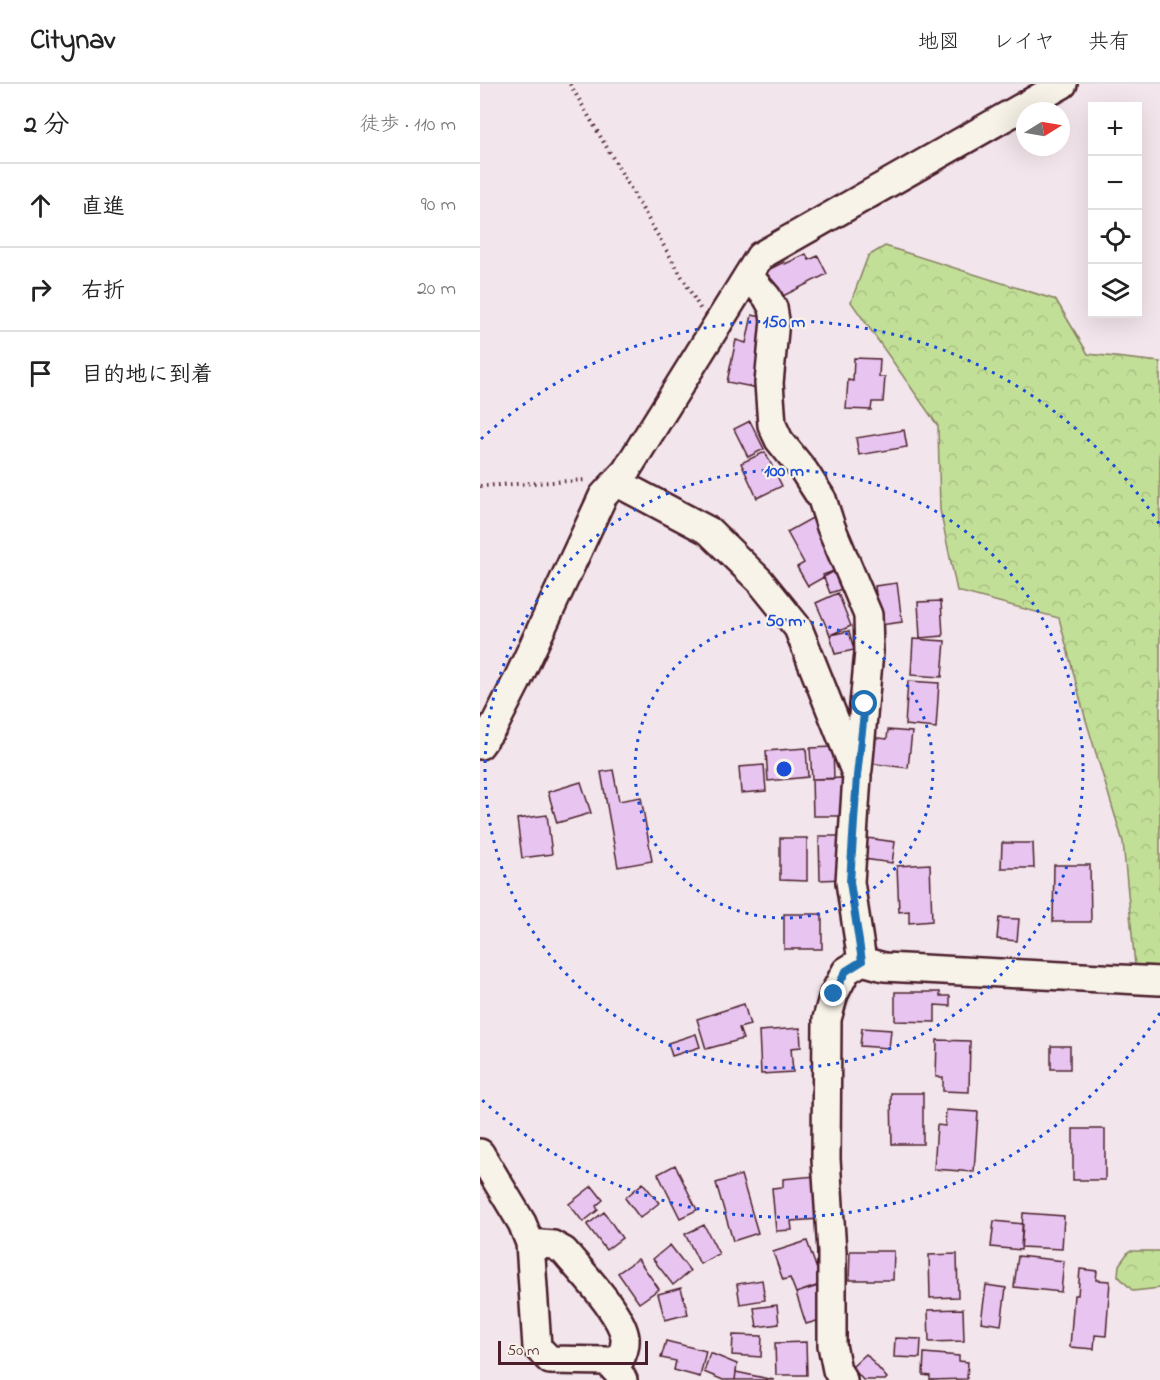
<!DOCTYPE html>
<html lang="ja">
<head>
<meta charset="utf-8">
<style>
	body { margin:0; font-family:"Indie Flower","Klee One",sans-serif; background:#f2f2f2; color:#222 }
	.controls { position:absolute; right:18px; top:18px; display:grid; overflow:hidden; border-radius:0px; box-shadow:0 6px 24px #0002 }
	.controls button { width:54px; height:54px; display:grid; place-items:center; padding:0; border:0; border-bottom:2px solid #e0e0e0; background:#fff; color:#222; font:30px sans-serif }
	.compass { position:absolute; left:536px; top:18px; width:54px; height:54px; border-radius:50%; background:#fff; box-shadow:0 6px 24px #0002; rotate:79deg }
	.scale { position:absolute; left:18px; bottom:15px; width:150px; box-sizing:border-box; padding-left:6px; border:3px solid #4a1f2b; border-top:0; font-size:16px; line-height:21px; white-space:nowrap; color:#4a1f2b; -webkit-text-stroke:4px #f7f3e8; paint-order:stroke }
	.stop { position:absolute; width:18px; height:18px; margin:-14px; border:4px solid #1f6fb2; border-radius:50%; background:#fff }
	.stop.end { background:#1f6fb2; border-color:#fff; box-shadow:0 2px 6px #0008 }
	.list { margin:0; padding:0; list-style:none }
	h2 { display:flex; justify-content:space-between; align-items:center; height:78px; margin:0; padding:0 24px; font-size:26px }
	h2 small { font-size:20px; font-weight:400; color:#767676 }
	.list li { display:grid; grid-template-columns:39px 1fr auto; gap:18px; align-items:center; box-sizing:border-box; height:84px; padding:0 24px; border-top:2px solid #e0e0e0 }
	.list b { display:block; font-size:22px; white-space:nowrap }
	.list em { font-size:20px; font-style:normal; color:#767676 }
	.icon { flex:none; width:33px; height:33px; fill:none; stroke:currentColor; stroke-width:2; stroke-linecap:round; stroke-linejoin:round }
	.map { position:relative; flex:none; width:680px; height:1296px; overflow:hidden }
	header { display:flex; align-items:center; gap:36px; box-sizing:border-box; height:84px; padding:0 30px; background:#fff; border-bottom:2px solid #e0e0e0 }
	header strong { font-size:28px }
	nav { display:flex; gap:33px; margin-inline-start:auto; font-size:21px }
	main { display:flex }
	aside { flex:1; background:#fff }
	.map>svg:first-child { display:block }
	.forest { fill:url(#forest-crowns); stroke:#867f61; stroke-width:1.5 }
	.building { fill:#e8c5f1; stroke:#4a1f2b; stroke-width:1.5 }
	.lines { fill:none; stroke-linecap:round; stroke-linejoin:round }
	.minor-casing { stroke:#4a1f2b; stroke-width:32 }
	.path { stroke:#4a1f2b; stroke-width:4; stroke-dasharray:1.5 4.5; stroke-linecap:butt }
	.minor { stroke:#f7f3e8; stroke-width:27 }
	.route { stroke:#1f6fb2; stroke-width:8 }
	.ring { fill:none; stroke:#1d4ed8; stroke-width:3; stroke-dasharray:3 6 }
	.centre { fill:#1d4ed8; stroke:#f7f3e8; stroke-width:3 }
	.ring-label { font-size:18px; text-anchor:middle; font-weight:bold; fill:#1d4ed8; stroke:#f7f3e8; stroke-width:4.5; stroke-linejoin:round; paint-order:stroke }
</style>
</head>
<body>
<header>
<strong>Citynav</strong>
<nav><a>地図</a><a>レイヤ</a><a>共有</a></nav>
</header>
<main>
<aside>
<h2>2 分<small>徒歩 · 110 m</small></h2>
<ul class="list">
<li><svg class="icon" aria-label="ahead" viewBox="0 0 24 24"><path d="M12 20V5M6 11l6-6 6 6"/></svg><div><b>直進</b></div><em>90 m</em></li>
<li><svg class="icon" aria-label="right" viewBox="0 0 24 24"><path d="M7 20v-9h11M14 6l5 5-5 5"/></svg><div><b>右折</b></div><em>20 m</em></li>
<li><svg class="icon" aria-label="arrive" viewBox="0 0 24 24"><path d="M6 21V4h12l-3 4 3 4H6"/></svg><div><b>目的地に到着</b></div></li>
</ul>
</aside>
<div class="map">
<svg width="680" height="1296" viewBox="0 0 680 1296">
	<defs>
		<pattern id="forest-crowns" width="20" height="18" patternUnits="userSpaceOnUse" patternTransform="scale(1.5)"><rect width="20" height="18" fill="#c2df97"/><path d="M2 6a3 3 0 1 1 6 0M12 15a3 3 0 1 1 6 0" fill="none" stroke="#a8bf82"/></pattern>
	</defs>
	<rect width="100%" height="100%" fill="#f2e5eb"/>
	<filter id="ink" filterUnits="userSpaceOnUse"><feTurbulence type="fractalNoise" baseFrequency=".0167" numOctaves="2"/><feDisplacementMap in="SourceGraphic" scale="12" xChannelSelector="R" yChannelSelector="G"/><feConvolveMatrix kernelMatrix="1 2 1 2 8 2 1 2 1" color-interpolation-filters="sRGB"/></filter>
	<g filter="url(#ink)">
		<path class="forest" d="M405,162L576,216L608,270L680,278V882L655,881L643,758L605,633L579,534L477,507L460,426L458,342L371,218L388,172Z
			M649,1167H680V1204L653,1207L638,1192L639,1181Z"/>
		<path class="building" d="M326,170L329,176L338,172L347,190L299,214L286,187L304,178L305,180Z
			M272,231L291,235L283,305L247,298L256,256L266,259Z
			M374,274L400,275L399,293H405L403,318H392L391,326L366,325L368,296L373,297Z
			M270,337L284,365L268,373L254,345Z
			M424,346L427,363L379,371L376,354Z
			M285,368L302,402L277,414L261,379Z
			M334,433L362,483L328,502L317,483L324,479L307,448Z
			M362,484L368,503L350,509L343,491Z
			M417,499L422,538L400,541L395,502Z
			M358,509L371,542L350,551L336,519Z
			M461,517L463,552L440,554L438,518Z
			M369,547L374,566L355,570L350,551Z
			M433,555L465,557L462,593L431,591Z
			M428,597L459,599L456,644L425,641Z
			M408,646L432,648L428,684L388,679L391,653L407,655Z
			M353,663L354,695H332L330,664Z
			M326,664L328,693L288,697L286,667Z
			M284,681L286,707L261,709L259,683Z
			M133,686L139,717L161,713L172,777L138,783L121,688Z
			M362,694V732H333L332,695Z
			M101,698L111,729L77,739L68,708Z
			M67,731L72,770L42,774L37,735Z
			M339,752H363L364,795L340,796Z
			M300,754H327V797L300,796Z
			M387,754L415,758L412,779L384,775Z
			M522,759H553L554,784H521Z
			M450,780L452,837L429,839V827L419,828L417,782Z
			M574,781H610L611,838H573Z
			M304,830H342V865H304Z
			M519,834L539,835L537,857L517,855Z
			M415,908H460V912H470V922L455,921V938L415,937Z
			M264,920L270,941L259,944L263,955L226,965L217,935Z
			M320,944L321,963L311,964L313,988L281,990L279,947Z
			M382,944L411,946L409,964L380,962Z
			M216,950L220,963L192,972L188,959Z
			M457,956L490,957L489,1008L463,1007V993H456Z
			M571,962H590V985H571Z
			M411,1009H443V1060H412Z
			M466,1026L498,1028L494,1088L454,1085L457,1041L465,1042Z
			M593,1045H625V1096H593Z
			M195,1081L217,1126L200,1134L178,1090Z
			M261,1091L278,1149L253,1157L236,1099Z
			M336,1092L340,1135L311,1137L312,1146L296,1147L292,1104L303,1103V1095Z
			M163,1099L179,1119L160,1134L145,1114Z
			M112,1102L123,1116L116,1122L118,1126L103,1138L89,1120Z
			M124,1128L142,1154L126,1166L107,1141Z
			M543,1129L584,1132L582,1165L541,1163Z
			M514,1137L543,1140L541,1166L511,1163Z
			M224,1141L239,1170L220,1180L205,1150Z
			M327,1157L342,1200L316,1209L310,1194L303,1196L293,1168Z
			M190,1161L210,1187L193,1201L173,1175Z
			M370,1167H414L413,1196H369Z
			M477,1170L478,1213L450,1214L449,1171Z
			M538,1172L584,1177L581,1208L534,1203Z
			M158,1175L179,1205L159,1219L138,1189Z
			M600,1185L617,1187L616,1196L630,1197L626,1252L615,1251L614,1265L590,1263L594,1211H598Z
			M282,1196L285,1216L260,1220L257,1200Z
			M506,1201L526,1204L521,1241L501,1238Z
			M338,1202L345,1224L337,1227L340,1236L326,1240L316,1209Z
			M201,1204L208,1230L185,1236L178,1210Z
			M297,1221L299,1240L277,1243L274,1224Z
			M483,1225L484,1257L449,1258L448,1226Z
			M253,1251L282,1252L281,1273L252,1271Z
			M415,1254L441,1255L440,1274L414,1273Z
			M186,1257L226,1267L220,1293L194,1286L196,1277L181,1274Z
			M326,1258L327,1291H296L295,1259Z
			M230,1269L257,1280L255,1296H243L224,1288Z
			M444,1269L479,1272V1277L488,1278L487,1295L450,1296V1292L443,1291Z
			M386,1270L407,1294L405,1296H383L372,1283Z
			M256,1288L294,1296H255Z"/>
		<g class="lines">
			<defs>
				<path id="minor" d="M268,191L287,213L293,224L295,236L289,299L292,341L299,356L324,387L342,415L351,443L388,531L389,568L378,685
					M136,398L229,447L280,497L318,544L377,692L370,798L382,877
					M0,661L15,640L37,597L123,412L146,387L280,172L583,0
					M0,1069L42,1139L50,1159L57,1263L70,1276L127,1277L140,1291L143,1296
					M50,1159L73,1161L84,1167C100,1187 142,1229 145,1254C146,1265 140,1276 135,1285
					M363,1296L357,1286L352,1261V1168L346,1075L347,935L354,910L366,887L382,877L404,883L680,897"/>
			</defs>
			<use href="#minor" class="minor-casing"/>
			<path class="path" d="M90,0L221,226
				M0,402L107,396"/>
			<use href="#minor" class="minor"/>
		</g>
	</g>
	<g class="lines" filter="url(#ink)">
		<path class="route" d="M354,910L366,887L382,877L370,798L377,692L385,620"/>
	</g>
	<g class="ring">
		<circle cx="304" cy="685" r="149"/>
		<circle cx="304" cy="685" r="299"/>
		<path d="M680 929A448 448 0 0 1 1 1015M1 355A448 448 0 0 1 680 441"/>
	</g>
	<circle cx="304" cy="685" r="9" class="centre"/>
	<g class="ring-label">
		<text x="304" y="243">150 m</text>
		<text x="304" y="392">100 m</text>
		<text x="304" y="542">50 m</text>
	</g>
</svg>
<div class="controls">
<button>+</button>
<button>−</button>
<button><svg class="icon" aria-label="locate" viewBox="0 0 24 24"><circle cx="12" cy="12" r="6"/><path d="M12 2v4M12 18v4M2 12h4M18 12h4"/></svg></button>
<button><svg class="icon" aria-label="layers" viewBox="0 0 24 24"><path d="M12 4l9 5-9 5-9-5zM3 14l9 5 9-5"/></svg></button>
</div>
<svg class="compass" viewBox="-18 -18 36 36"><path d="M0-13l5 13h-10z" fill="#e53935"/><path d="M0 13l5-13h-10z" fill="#767676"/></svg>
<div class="scale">50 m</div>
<div class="stop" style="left:385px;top:620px"></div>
<div class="stop end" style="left:354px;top:910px"></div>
</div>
</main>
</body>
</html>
